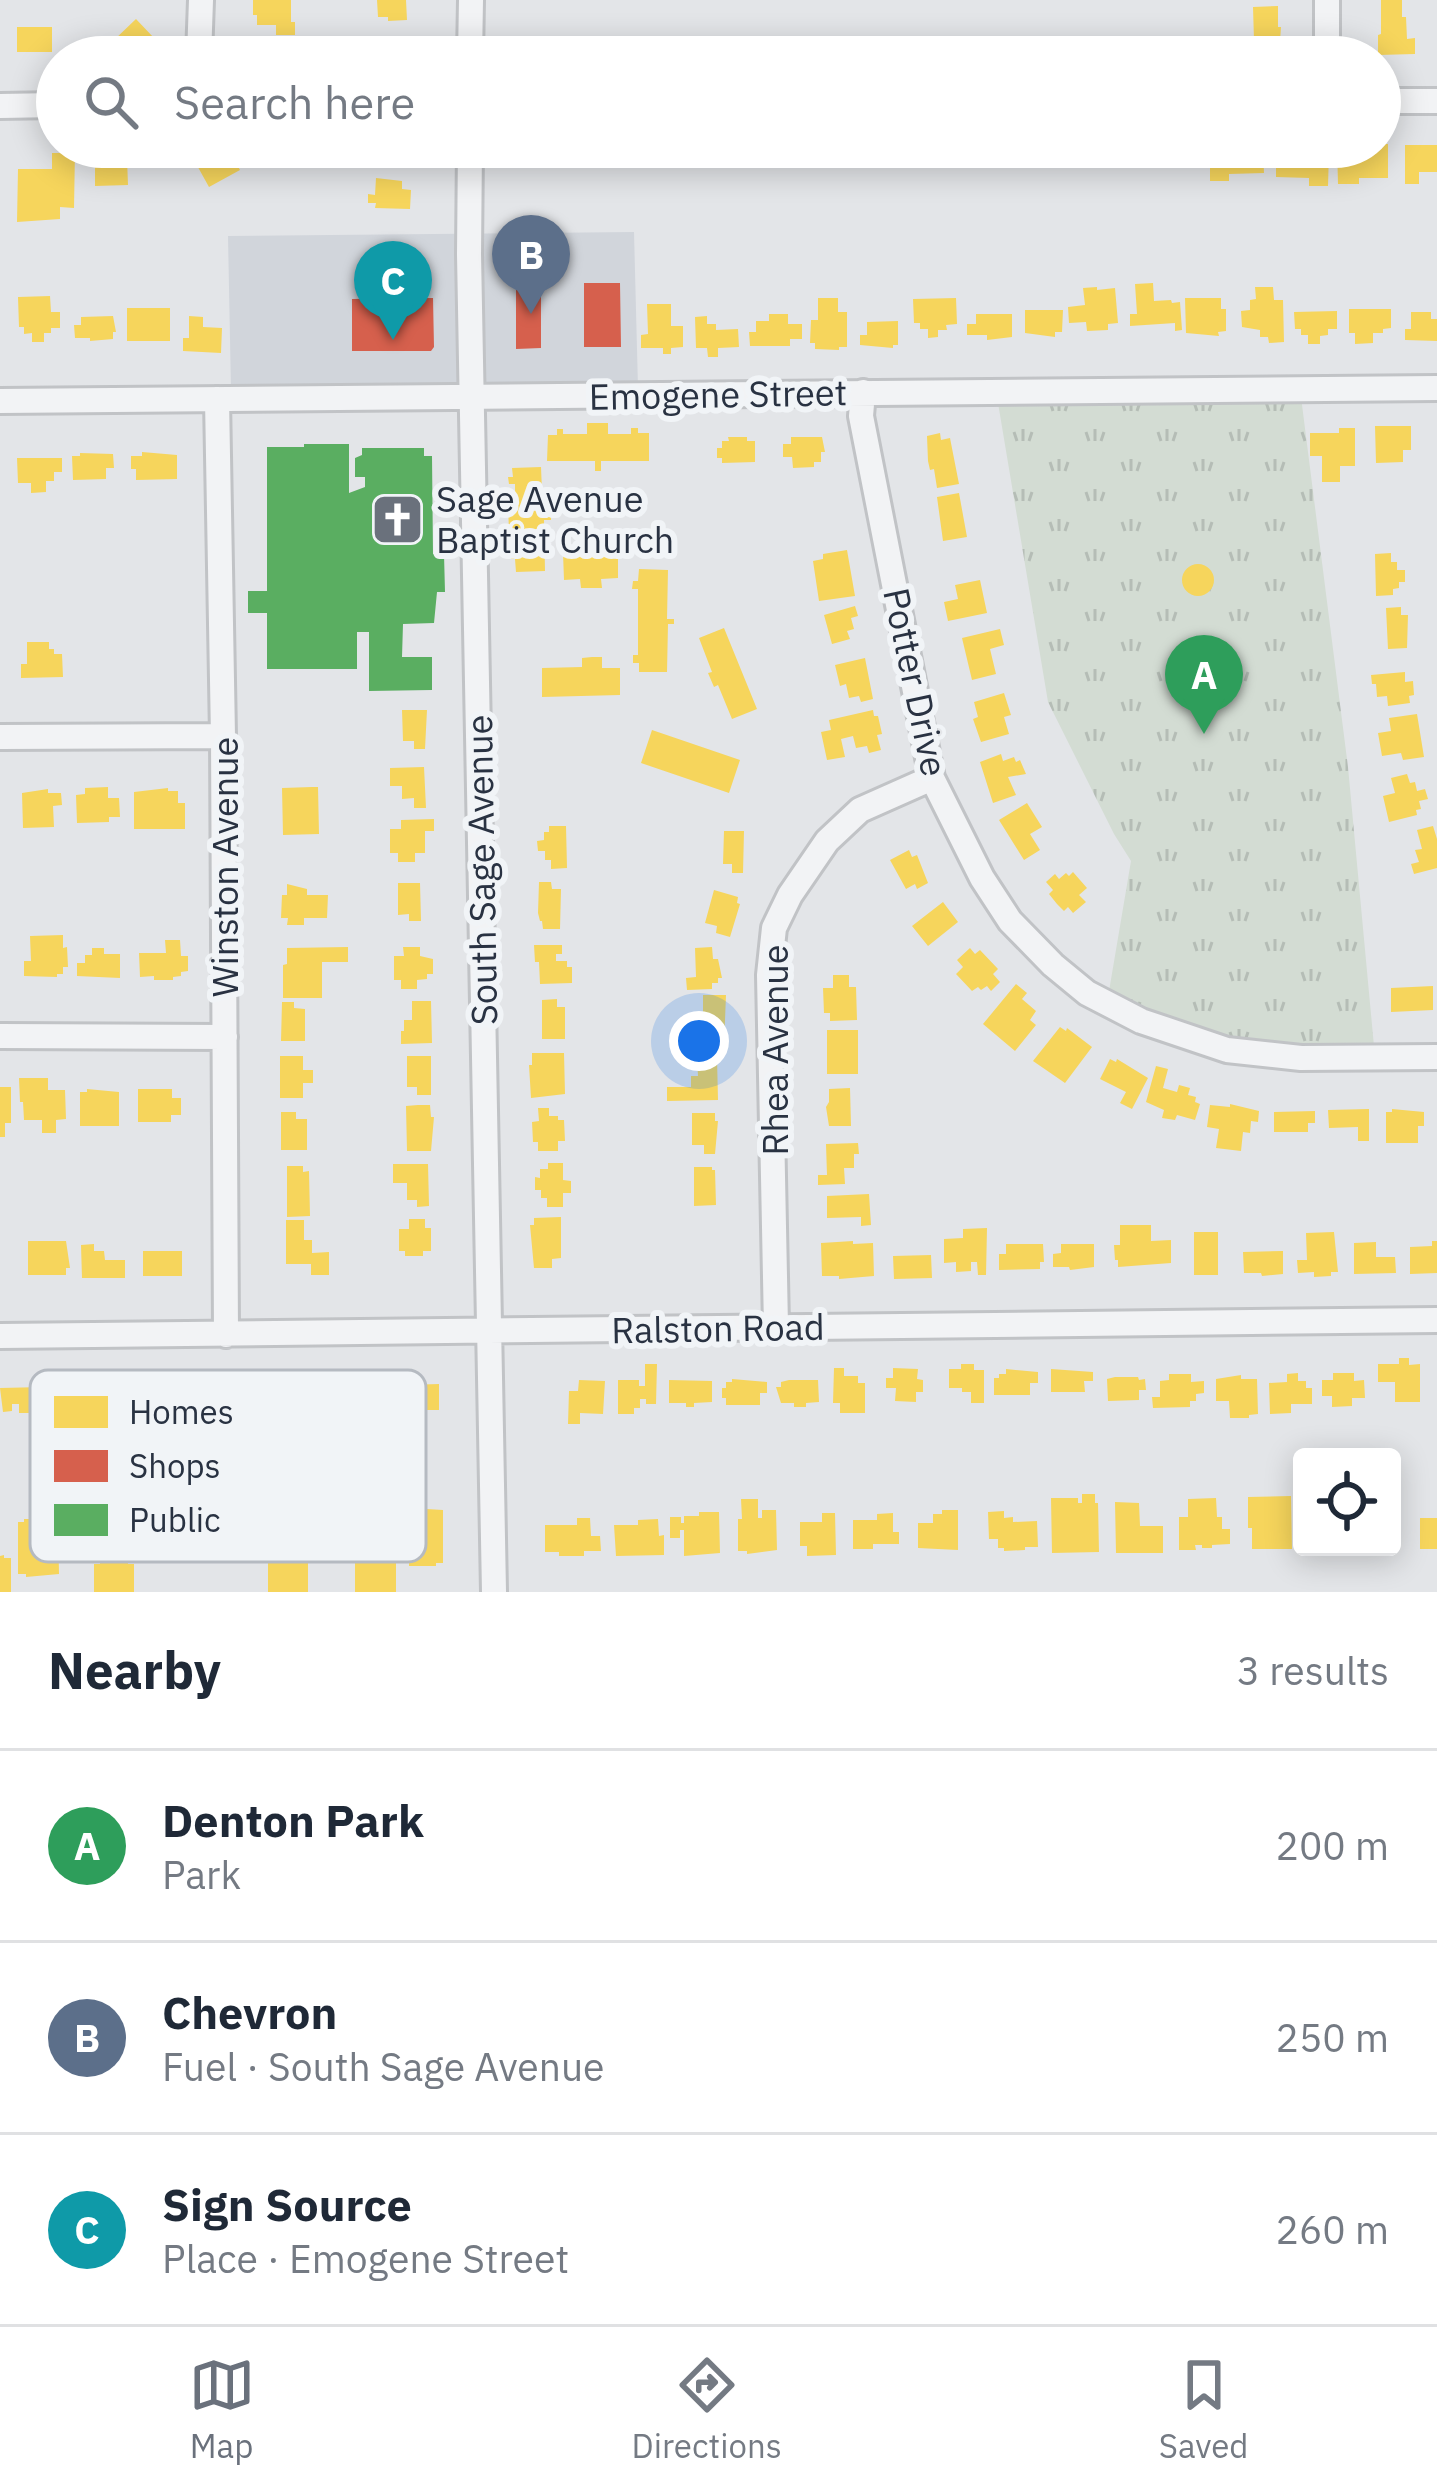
<!DOCTYPE html>
<html lang="en">
<head>
<meta charset="utf-8">
<style>
	body { margin:0; font-family:"IBM Plex Sans",sans-serif; background:#f2f2f3; color:#1f2937 }
	.controls { position:absolute; right:36px; bottom:36px; display:grid; overflow:hidden; border-radius:12px; box-shadow:0 6px 30px #0003 }
	.controls button { width:108px; height:108px; display:grid; place-items:center; padding:0; border:0; border-bottom:3px solid #e0e1e3; background:#fff; color:#1f2937; font:60px sans-serif }
	.you { position:absolute; left:699px; top:1041px; width:42px; height:42px; margin:-30px; border:9px solid #fff; border-radius:50%; background:#1a73e8; box-shadow:0 0 0 18px #1a73e833 }
	.badge { display:grid; place-items:center; width:78px; height:78px; border-radius:50%; background:#6a717c; color:#fff; font-size:39px; font-weight:700 }
	.pin { position:absolute; translate:-50% -99px; filter:drop-shadow(0 3px 6px #0008) }
	.pin::after { content:''; position:absolute; top:63px; width:42px; height:36px; background:inherit; clip-path:polygon(0 0,100% 0,50% 100%) }
	.list { margin:0; padding:0; list-style:none }
	h2 { display:flex; justify-content:space-between; align-items:center; height:156px; margin:0; padding:0 48px; font-size:51px }
	h2 small { font-size:39px; font-weight:400; color:#747a83 }
	.list li { display:grid; grid-template-columns:78px 1fr auto; gap:36px; align-items:center; box-sizing:border-box; height:192px; padding:0 48px; border-top:3px solid #e0e1e3 }
	.list b { display:block; font-size:45px; white-space:nowrap }
	.list p { margin:0; font-size:39px; white-space:nowrap; color:#747a83 }
	.list em { font-size:39px; font-style:normal; color:#747a83 }
	.icon { flex:none; width:66px; height:66px; fill:none; stroke:currentColor; stroke-width:2; stroke-linecap:round; stroke-linejoin:round }
	.map { position:relative; flex:none; width:1437px; height:1592px; overflow:hidden }
	.search { position:absolute; background:#fff; box-shadow:0 6px 30px #0003; left:36px; right:36px; top:36px; height:132px; display:flex; align-items:center; gap:30px; box-sizing:border-box; padding:0 42px; border-radius:66px; color:#747a83; font-size:45px }
	.sheet { height:732px; background:#fff }
	nav { display:flex; justify-content:space-around; align-items:center; box-sizing:border-box; height:168px; border-top:3px solid #e0e1e3; background:#fff; font-size:33px; color:#747a83 }
	nav a { display:grid; justify-items:center; gap:6px }
	nav .on { color:#6a717c }
	.map>svg:first-child { display:block }
	.built { fill:#d1d5db }
	.park { fill:url(#park-tufts) }
	.homes { fill:#f6d55c }
	.shops { fill:#d6604d }
	.public { fill:#5aae61 }
	.lines { fill:none; stroke-linecap:round; stroke-linejoin:round }
	.minor-casing { stroke:#c1c3c6; stroke-width:30 }
	.minor { stroke:#f2f3f5; stroke-width:24 }
	.labels { text-anchor:middle; dominant-baseline:central; stroke-width:12; stroke-linejoin:round; paint-order:stroke }
	.street-label { font-size:36px; fill:#293242; stroke:#f1f4f7 }
	.poi-label { font-size:36px; fill:#293242; stroke:#f1f4f7; text-anchor:start }
	.key { fill:#f1f4f7; stroke:#b5bac1; stroke-width:3 }
	.key-label { font-size:33px; fill:#293242 }
</style>
</head>
<body>
<div class="map">
<svg width="1437" height="1592" viewBox="0 0 1437 1592">
	<defs>
		<pattern id="park-tufts" width="24" height="20" patternUnits="userSpaceOnUse" patternTransform="scale(3)"><rect width="24" height="20" fill="#d3dcd3"/><path d="M3 7l-1-3M5 7V3M7 7l1-3M15 17l-1-3M17 17v-4M19 17l1-3" fill="none" stroke="#b5bdb6"/></pattern>
	</defs>
	<rect width="100%" height="100%" fill="#e3e5e8"/>
	<path class="built" d="M634,232L638,388L231,390L228,236Z"/>
	<path class="park" d="M1300,389L1348,767L1375,1057L1227,1050L1107,1003L1131,861L1114,834L1048,702L996,391Z"/>
	<path class="homes" d="M253,0H291V22H295V35H276V25H257V15H253Z
		M377,0H406L407,20L388,21V17H378Z
		M1381,0H1402V17H1406L1407,39L1415,38V54L1378,55V35L1381,34Z
		M1278,6V27H1281L1279,56L1228,57V41L1254,40L1253,7Z
		M136,19L154,38L148,44L153,50L146,57L138,53L129,57L113,41Z
		M17,27H52V52H17Z
		M1380,144H1388V178H1359V184H1338L1337,147H1380Z
		M1405,145H1437V172H1419V184H1405Z
		M196,147H227L240,170L209,187L189,151Z
		M1210,147H1250V150H1263L1264,173L1229,174V181H1210Z
		M1276,147H1310L1309,150L1329,152L1328,186H1309V178L1276,177Z
		M61,151H75L74,208L60,207V219L17,222L18,169H52V153H61Z
		M105,152H119V159L127,158L128,185L95,186V159L105,158Z
		M376,178L402,181V189L411,190L410,209L375,208L376,203H368V194L375,195Z
		M1153,283L1154,301L1171,300L1172,303L1180,302L1182,330L1175,331V323L1130,326V314H1137L1135,284Z
		M1097,287V290L1115,288L1118,323L1108,324V330L1087,331L1086,322L1069,323L1068,307L1085,305L1083,288Z
		M1255,287H1273L1274,300H1283L1284,342L1269,343L1268,337H1260V330L1242,327L1241,311L1250,310V300L1256,299Z
		M50,296L51,312H60V328H51V333H44V342H32V333L24,334V327H19L18,297Z
		M818,298H838V312H847V347H839V350L815,349V343H810L811,320H818Z
		M956,298L957,324L946,325L947,330H938V337L928,338V329H920V323H914L913,299Z
		M1185,298H1221V309H1226V331L1218,332L1219,336L1186,333Z
		M647,304H671V326H683V347L671,348V354H663V348H641V335L648,334Z
		M127,308H170V341H127Z
		M1349,309H1391V328L1383,329V333H1373V343L1355,344V333H1349Z
		M1025,310H1063L1062,332H1055V337L1025,333Z
		M1337,311V329H1328V335L1320,336V344H1308V335H1301V329H1295L1294,312Z
		M1411,312H1431V319H1437V341L1405,340V329H1411Z
		M769,314H788V324H802V339H790V346H750L749,332H756V321H769Z
		M976,314H1012V337L987,340V335H967V324H976Z
		M113,316L116,332H113V339L90,341V338H75L74,325H81V317Z
		M189,316L203,317V327L222,328L221,353L183,351V338H189Z
		M707,316V324H716V330L738,329L739,347L718,348V357H708L707,348H696L695,317Z
		M898,321V345H893V348L860,345V335H867V322Z
		M587,423H608V434H631V428H638V433H649V461H601V471H595V461H547L548,435H557V429H563V434H587Z
		M1375,426H1411V450H1403V462L1376,463Z
		M1339,428H1355V466H1340V482H1322V456H1310V433H1339Z
		M940,433L941,440L950,438L959,484L937,488L934,469L930,470L928,461L927,436Z
		M728,437H747V441H755V462L722,463V458H717V448H722V441H729Z
		M791,437H822L825,452H821V462H814V467L793,468L792,457H783V444H791Z
		M142,452L177,455V479L136,480V469H131V456H142Z
		M80,453L113,454L114,468H106V479L73,480L72,456H80Z
		M17,458H62V472H54V481H46V492L31,493V483H18Z
		M541,467L543,515H551V520H544L545,571L516,572L515,559H509V552H516L515,534V529L509,530L508,507H515V484H509L508,477H513L512,468Z
		M959,493L967,537L943,541L937,497Z
		M847,550L855,596L819,601L813,561L823,559V554Z
		M618,551V578L601,579L602,588H581L580,579L564,580L563,553Z
		M1391,553V562H1397V570H1405V582H1399V588L1393,589V595L1376,596L1375,554Z
		M1182 580a16 16 0 1 1 32 0a16 16 0 1 1-32 0Z
		M639,569L668,570L667,619H674V624H668L667,672H639V663H633V655H638V589H632L633,581H638Z
		M980,580L987,613L948,621L944,602L958,599L955,585Z
		M855,606L858,616L851,618L854,629L847,631L850,639L832,644L824,615Z
		M1401,607V615H1408L1407,648L1388,649L1386,608Z
		M724,628L757,709L732,719L718,685L714,687L708,673L712,672L699,638Z
		M1000,629L1004,645L990,649L996,674L972,680L962,638Z
		M27,642H49V649H54V654H62L63,677L21,678V664H27Z
		M592,657H602V668H620V695L542,697V668L582,667V658Z
		M865,658L873,699L861,702L859,696L849,698L846,684L840,686L835,665Z
		M1405,672V682L1413,681L1414,695L1409,696L1410,703L1388,706L1387,696L1377,697L1376,684H1372L1371,675Z
		M1004,693L1011,715L1004,717L1009,734L981,742L973,719L978,717L974,702Z
		M402,710H427L425,749H414V741H403Z
		M873,710L874,716H878L882,734L877,735L881,750L869,753L867,746L856,748L853,736L841,739L845,757L827,760L821,732L831,730L829,720Z
		M1417,714L1424,757L1403,760L1401,753L1382,756L1378,733L1391,731L1389,718Z
		M652,730L740,760L729,793L641,763Z
		M1001,754L1003,761L1014,757L1016,762L1020,760L1026,774L1008,777L1016,795L993,803L980,762Z
		M424,767L426,808H414V798L402,799V786H390V768Z
		M1407,774L1410,783L1415,782L1417,791L1425,789L1428,799L1419,801L1421,809L1416,810L1417,815L1389,822L1383,796L1395,793L1391,778Z
		M108,787V798H119L120,817H109V822L77,823L76,795L85,794V788Z
		M312,787H318L319,834L283,835L282,788Z
		M168,788V791H178V803H185V829H134V792Z
		M48,789V793H61L62,805L53,806L54,827L23,828L22,793Z
		M1027,803L1042,827L1030,834L1040,850L1024,860L999,820Z
		M434,819V831H425V853H415V862H398V853H390V829H401V820Z
		M549,826H566L567,868L551,869V860H545V851H538L537,841L544,840V832H549Z
		M1433,826L1437,839V868L1414,874L1411,864L1419,862L1415,850L1422,849L1417,830Z
		M724,831H744L743,873H732V864H723Z
		M909,850L912,857L917,855L928,883L917,889L915,884L906,889L890,860Z
		M1073,872L1087,888L1079,895L1086,902L1073,913L1068,907L1064,911L1057,904L1049,894L1053,890L1046,882L1055,874L1059,879L1066,873L1069,876Z
		M539,882H551L552,889H561L560,929H543L542,921H540L538,913Z
		M398,883H420L421,921H409V914L398,915Z
		M287,884L307,889V895H328L327,918H304V925H287L288,918H281L282,895H287Z
		M714,890L738,897L737,903L740,904L730,937L716,933L717,926L705,923Z
		M943,902L958,922L928,946L912,926Z
		M63,935V948L67,947L68,967H63V974H57V977L24,976V961H31L30,936Z
		M165,940H180L181,956H188V971L181,972V976L173,977V980H154V976L140,977L139,953H166Z
		M534,945H562V954H556V961H567V967H572V983L540,984L539,962H535Z
		M348,947V962H322V998H283V965L287,964V948Z
		M403,947H420V956L433,959V974H427V979L417,980V989H401V980H394V956H404Z
		M712,947L713,959H718L722,978H718V983H712V989L687,990L686,978L696,977L695,948Z
		M92,948H104V954H120V978L77,976V963H85V955H92Z
		M970,948L975,954L980,950L998,969L993,974L1000,982L991,991L987,986L981,990L978,987L972,991L956,974L963,967L957,960Z
		M833,975H849V987H856L857,1020L830,1021V1013H824L823,988H833Z
		M1016,984L1027,993L1022,999L1036,1011L1030,1020L1036,1025L1015,1051L983,1024Z
		M1433,986V1010L1391,1012V988Z
		M703,995H726L724,1046H712V1038H702V1030H697V1021H703Z
		M557,999V1007H565V1039H542V1000Z
		M412,1001H431L432,1043L401,1044V1031H404V1020H412Z
		M282,1002H294V1008L305,1009V1041H281Z
		M1060,1027L1066,1031L1067,1028L1092,1047L1065,1083L1033,1061Z
		M827,1030H858V1074H827Z
		M532,1053H564L565,1094L531,1098L529,1065H532Z
		M280,1056H303V1070H313V1083H303V1098H280Z
		M407,1056H431V1095H417V1087H407Z
		M697,1057H717L718,1100L667,1101V1087H691V1076H698Z
		M1110,1059L1116,1062L1117,1059L1148,1078L1132,1109L1120,1103L1126,1092L1100,1079Z
		M1156,1066L1168,1069L1163,1088L1177,1092L1179,1085L1190,1088L1188,1095L1196,1097L1195,1102L1200,1104L1195,1120L1177,1115L1175,1120L1162,1118L1164,1110L1146,1102Z
		M19,1078H48V1090H65L66,1119L56,1120V1133H42V1120H24L23,1102H20Z
		M0,1087H11V1123H5V1137H0Z
		M850,1088L851,1126H829L826,1107L829,1102V1089Z
		M87,1089L119,1092V1126H80V1092H87Z
		M138,1089H172V1098H181V1115H171V1122H138Z
		M1230,1104L1259,1111L1258,1122L1251,1121L1250,1133L1243,1132L1241,1151L1216,1148L1219,1129L1207,1127L1210,1105L1230,1107Z
		M418,1105H430L431,1117H434L431,1151H407L406,1106Z
		M538,1108H549V1116H558V1120H564L565,1141H558V1151H538V1142H533L532,1122L539,1121Z
		M1369,1109V1141H1358V1127L1329,1128L1328,1110Z
		M1392,1109L1424,1112V1126H1418V1143H1386V1112H1392Z
		M1315,1111V1123H1308V1132H1274V1112Z
		M281,1112H296V1119H307V1150H281Z
		M692,1113H715V1121H718L715,1154H704V1145H692Z
		M858,1143L859,1154H854V1168H844L845,1184L818,1185V1175H827L826,1144Z
		M548,1163H563V1180L571,1181V1193H563V1207H547V1198H541V1190H535V1177L540,1178V1169H548Z
		M393,1164H428L429,1206L417,1207V1200H407V1183H393Z
		M287,1166H303V1172L309,1171L310,1216L287,1217Z
		M694,1167H712V1170H715L716,1205L694,1206Z
		M869,1194L871,1225L861,1226V1217L827,1218V1196Z
		M561,1217V1258L552,1259V1268H534L530,1225H534V1218Z
		M409,1219H425V1228H431V1251H423V1256H405V1251H399V1229H409Z
		M286,1220H304V1240H312V1253L329,1252V1275H311V1264H286Z
		M1120,1225H1151V1241L1171,1240V1263L1118,1267V1260H1115L1114,1245H1120Z
		M987,1228L986,1275H978L977,1262H971V1271L956,1272V1262L944,1263V1239L963,1238V1229Z
		M1194,1232H1218V1275H1194Z
		M1334,1232L1338,1272H1331V1276L1314,1277V1272L1298,1273L1297,1260H1307L1306,1233Z
		M28,1241H66L70,1268H66V1275H28Z
		M853,1241V1244L873,1243L874,1276L839,1279V1276H822L821,1243Z
		M1432,1241H1437V1273L1410,1274V1247L1432,1246Z
		M1376,1242V1257H1395L1396,1273L1354,1274V1243Z
		M94,1244V1251H104L105,1260H125V1278H82L81,1245Z
		M1006,1244H1043L1044,1262H1040V1269L999,1270V1254H1006Z
		M1061,1244H1094V1267L1070,1270L1069,1267H1053V1254L1061,1253Z
		M143,1251H182V1276H143Z
		M1283,1251V1274L1262,1276L1261,1273H1244L1243,1252Z
		M931,1255L932,1278L894,1279L893,1256Z
		M1399,1358H1409V1365L1420,1364V1402H1395V1382H1378V1364H1399Z
		M645,1364H657L656,1404H646V1399H640V1408H634V1414H618V1380H639V1386H645Z
		M961,1364H974V1370H984V1403H971V1392H962V1388H949V1369H961Z
		M834,1368H844V1376H858V1383H865V1413H840V1403H833Z
		M893,1368L918,1369L917,1379L923,1380V1392H916V1402L895,1401L896,1388H886V1378H893Z
		M1006,1369L1038,1372V1383H1030V1395H994V1378H999V1374H1006Z
		M1051,1369L1093,1372V1381H1084L1085,1392H1051Z
		M1298,1373V1381H1306V1388H1312V1404H1291V1413L1270,1414L1269,1383L1287,1382V1374Z
		M1333,1373H1354V1381L1364,1380L1365,1398H1352V1406L1332,1407V1396H1322V1380H1333Z
		M1169,1374H1191V1382L1204,1381V1393L1196,1394V1401H1190V1407L1153,1408L1152,1397H1160V1381L1169,1380Z
		M1241,1375V1379H1257L1258,1414L1249,1415V1418H1230L1229,1401H1216V1379Z
		M1115,1377H1138L1139,1380L1145,1379L1146,1390H1139V1400L1108,1401L1107,1379Z
		M732,1379L767,1382V1393H760V1405H726V1398H722V1388H726V1382H732Z
		M579,1380L605,1381L603,1414L580,1413V1424H568L569,1391H578Z
		M669,1380L712,1381V1402L694,1403V1407H686V1403H669Z
		M789,1380H818L819,1402L806,1403V1407H794V1403H781L776,1387H781V1382Z
		M406,1382V1385L439,1384V1410H401V1417H382L379,1393H383V1383Z
		M44,1387L45,1422H29V1413H19V1404H12V1411L3,1412L0,1388Z
		M1082,1494H1095V1503H1098L1099,1552L1052,1553L1051,1498H1078V1503H1082Z
		M1291,1496L1292,1549H1252V1528H1248V1497Z
		M1216,1498L1217,1517H1222V1529H1230V1544L1212,1545V1548H1202V1545H1195L1196,1550H1179V1517H1188V1499Z
		M741,1499H758V1518H762V1510H776L777,1550L747,1554V1551H738V1519H742Z
		M1115,1502L1139,1503L1140,1526H1163V1553H1116Z
		M410,1508L443,1510V1563H436V1566H409V1563H403L402,1511L410,1510Z
		M942,1510H958V1550L918,1548V1523H933V1514H942Z
		M1004,1511V1518L1013,1517V1522L1037,1521L1038,1547H1025V1550L1004,1551V1548H998V1539H989L988,1512Z
		M699,1512H719L720,1553L684,1556V1530H680V1538H670V1517H681V1523H684V1516H699Z
		M822,1513H835L836,1555L807,1556V1546H800V1522H822Z
		M893,1513V1532H899V1544H873V1549H853V1520H877V1514Z
		M577,1518H590L591,1536H600L601,1551H584V1556H559V1552H545V1525H577Z
		M1420,1518H1437V1549H1420Z
		M24,1519H53V1523L58,1522L59,1574L26,1577V1574H18V1522H24Z
		M658,1519L659,1536L664,1535V1555L616,1556L614,1525H638V1520Z
		M376,1546L396,1548V1592H355V1549Z
		M274,1547L308,1549V1592H268V1550H274Z
		M4,1555V1558H11V1592H0V1556Z
		M100,1561H128V1564H134V1592H94V1564H100Z"/>
	<path class="shops" d="M533,241H565V263H533Z
		M516,278H541V348L516,349Z
		M584,283H620L621,347H584Z
		M433,298L434,347L431,351H352V299Z"/>
	<path class="public" d="M304,444H349V493L365,487V477H355V458L362,455V448H424V456H432L433,554H444L445,592H437L434,623L403,624L402,657H432V690L369,691V632H357V669H267V613H248V591H267V447H304Z"/>
	<g class="lines">
		<defs>
			<path id="minor" d="M199,57L201,0
				M470,57L471,0
				M1327,57V0
				M1380,101H1437
				M0,106L57,105
				M470,147L469,254L494,1592
				M863,392L861,416L932,778L982,878L1010,921L1053,965L1087,993L1141,1021L1227,1050L1301,1058L1437,1057
				M217,399L223,736L226,1335
				M0,401L1437,388
				M0,737L223,736
				M0,1036L225,1037
				M776,1327L769,975L774,928L790,895L827,841L860,810L932,778
				M0,1336L1437,1320"/>
		</defs>
		<use href="#minor" class="minor-casing"/>
		<use href="#minor" class="minor"/>
	</g>
	<defs>
		<symbol id="church-square" viewBox="-11 -11 22 22"><rect x="-9" y="-9" width="18" height="18" rx="4" fill="#6a717c" stroke="#f1f4f7"/><path d="M-1.2-6h2.4v3.5h3.3v2.4h-3.3V6h-2.4V-.1h-3.3v-2.4h3.3Z" fill="#fff"/></symbol>
	</defs>
	<g fill-rule="evenodd">
		<use href="#church-square" x="368" y="490" width="59" height="59"/>
	</g>
	<g class="labels">
		<g class="street-label">
			<text transform="translate(718 394) rotate(-1)">Emogene Street</text>
			<text transform="translate(916 682) rotate(78)">Potter Drive</text>
			<text transform="translate(224 867) rotate(-90)">Winston Avenue</text>
			<text transform="translate(481 870) rotate(-91)">South Sage Avenue</text>
			<text transform="translate(774 1050) rotate(-90)">Rhea Avenue</text>
			<text transform="translate(718 1328) rotate(-1)">Ralston Road</text>
		</g>
		<g class="poi-label">
			<text x="436" y="498">Sage Avenue<tspan x="436" dy="41">Baptist Church</tspan></text>
		</g>
	</g>
	<rect x="30" y="1370" width="396" height="192" rx="18" class="key"/>
	<rect x="54" y="1396" width="54" height="32" fill="#f6d55c"/>
	<rect x="54" y="1450" width="54" height="32" fill="#d6604d"/>
	<rect x="54" y="1504" width="54" height="32" fill="#5aae61"/>
	<g class="key-label">
		<text x="129" y="1424">Homes</text>
		<text x="129" y="1478">Shops</text>
		<text x="129" y="1532">Public</text>
	</g>
</svg>
<div class="controls">
<button><svg class="icon" aria-label="locate" viewBox="0 0 24 24"><circle cx="12" cy="12" r="6"/><path d="M12 2v4M12 18v4M2 12h4M18 12h4"/></svg></button>
</div>
<div class="you"></div>
<div class="pin badge" style="left:1204px;top:734px;background:#2e9e5b">A</div>
<div class="pin badge" style="left:531px;top:314px;background:#5c6f8a">B</div>
<div class="pin badge" style="left:393px;top:340px;background:#0f9aa8">C</div>
<div class="search"><svg class="icon" aria-label="search" viewBox="0 0 24 24"><circle cx="10" cy="10" r="6"/><path d="M15 15l6 6"/></svg>Search here</div>
</div>
<section class="sheet">
<h2>Nearby<small>3 results</small></h2>
<ul class="list">
<li><span class="badge" style="background:#2e9e5b">A</span><div><b>Denton Park</b><p>Park</p></div><em>200 m</em></li>
<li><span class="badge" style="background:#5c6f8a">B</span><div><b>Chevron</b><p>Fuel · South Sage Avenue</p></div><em>250 m</em></li>
<li><span class="badge" style="background:#0f9aa8">C</span><div><b>Sign Source</b><p>Place · Emogene Street</p></div><em>260 m</em></li>
</ul>
</section>
<nav>
<a class="on"><svg class="icon" aria-label="map" viewBox="0 0 24 24"><path d="M3 6l6-2 6 2 6-2v14l-6 2-6-2-6 2zM9 4v14M15 6v14"/></svg>Map</a>
<a><svg class="icon" aria-label="directions" viewBox="0 0 24 24"><path d="M12 3l9 9-9 9-9-9zM9 14v-3h6M13 9l2 2-2 2"/></svg>Directions</a>
<a><svg class="icon" aria-label="saved" viewBox="0 0 24 24"><path d="M7 4h10v16l-5-4-5 4z"/></svg>Saved</a>
</nav>
</body>
</html>
